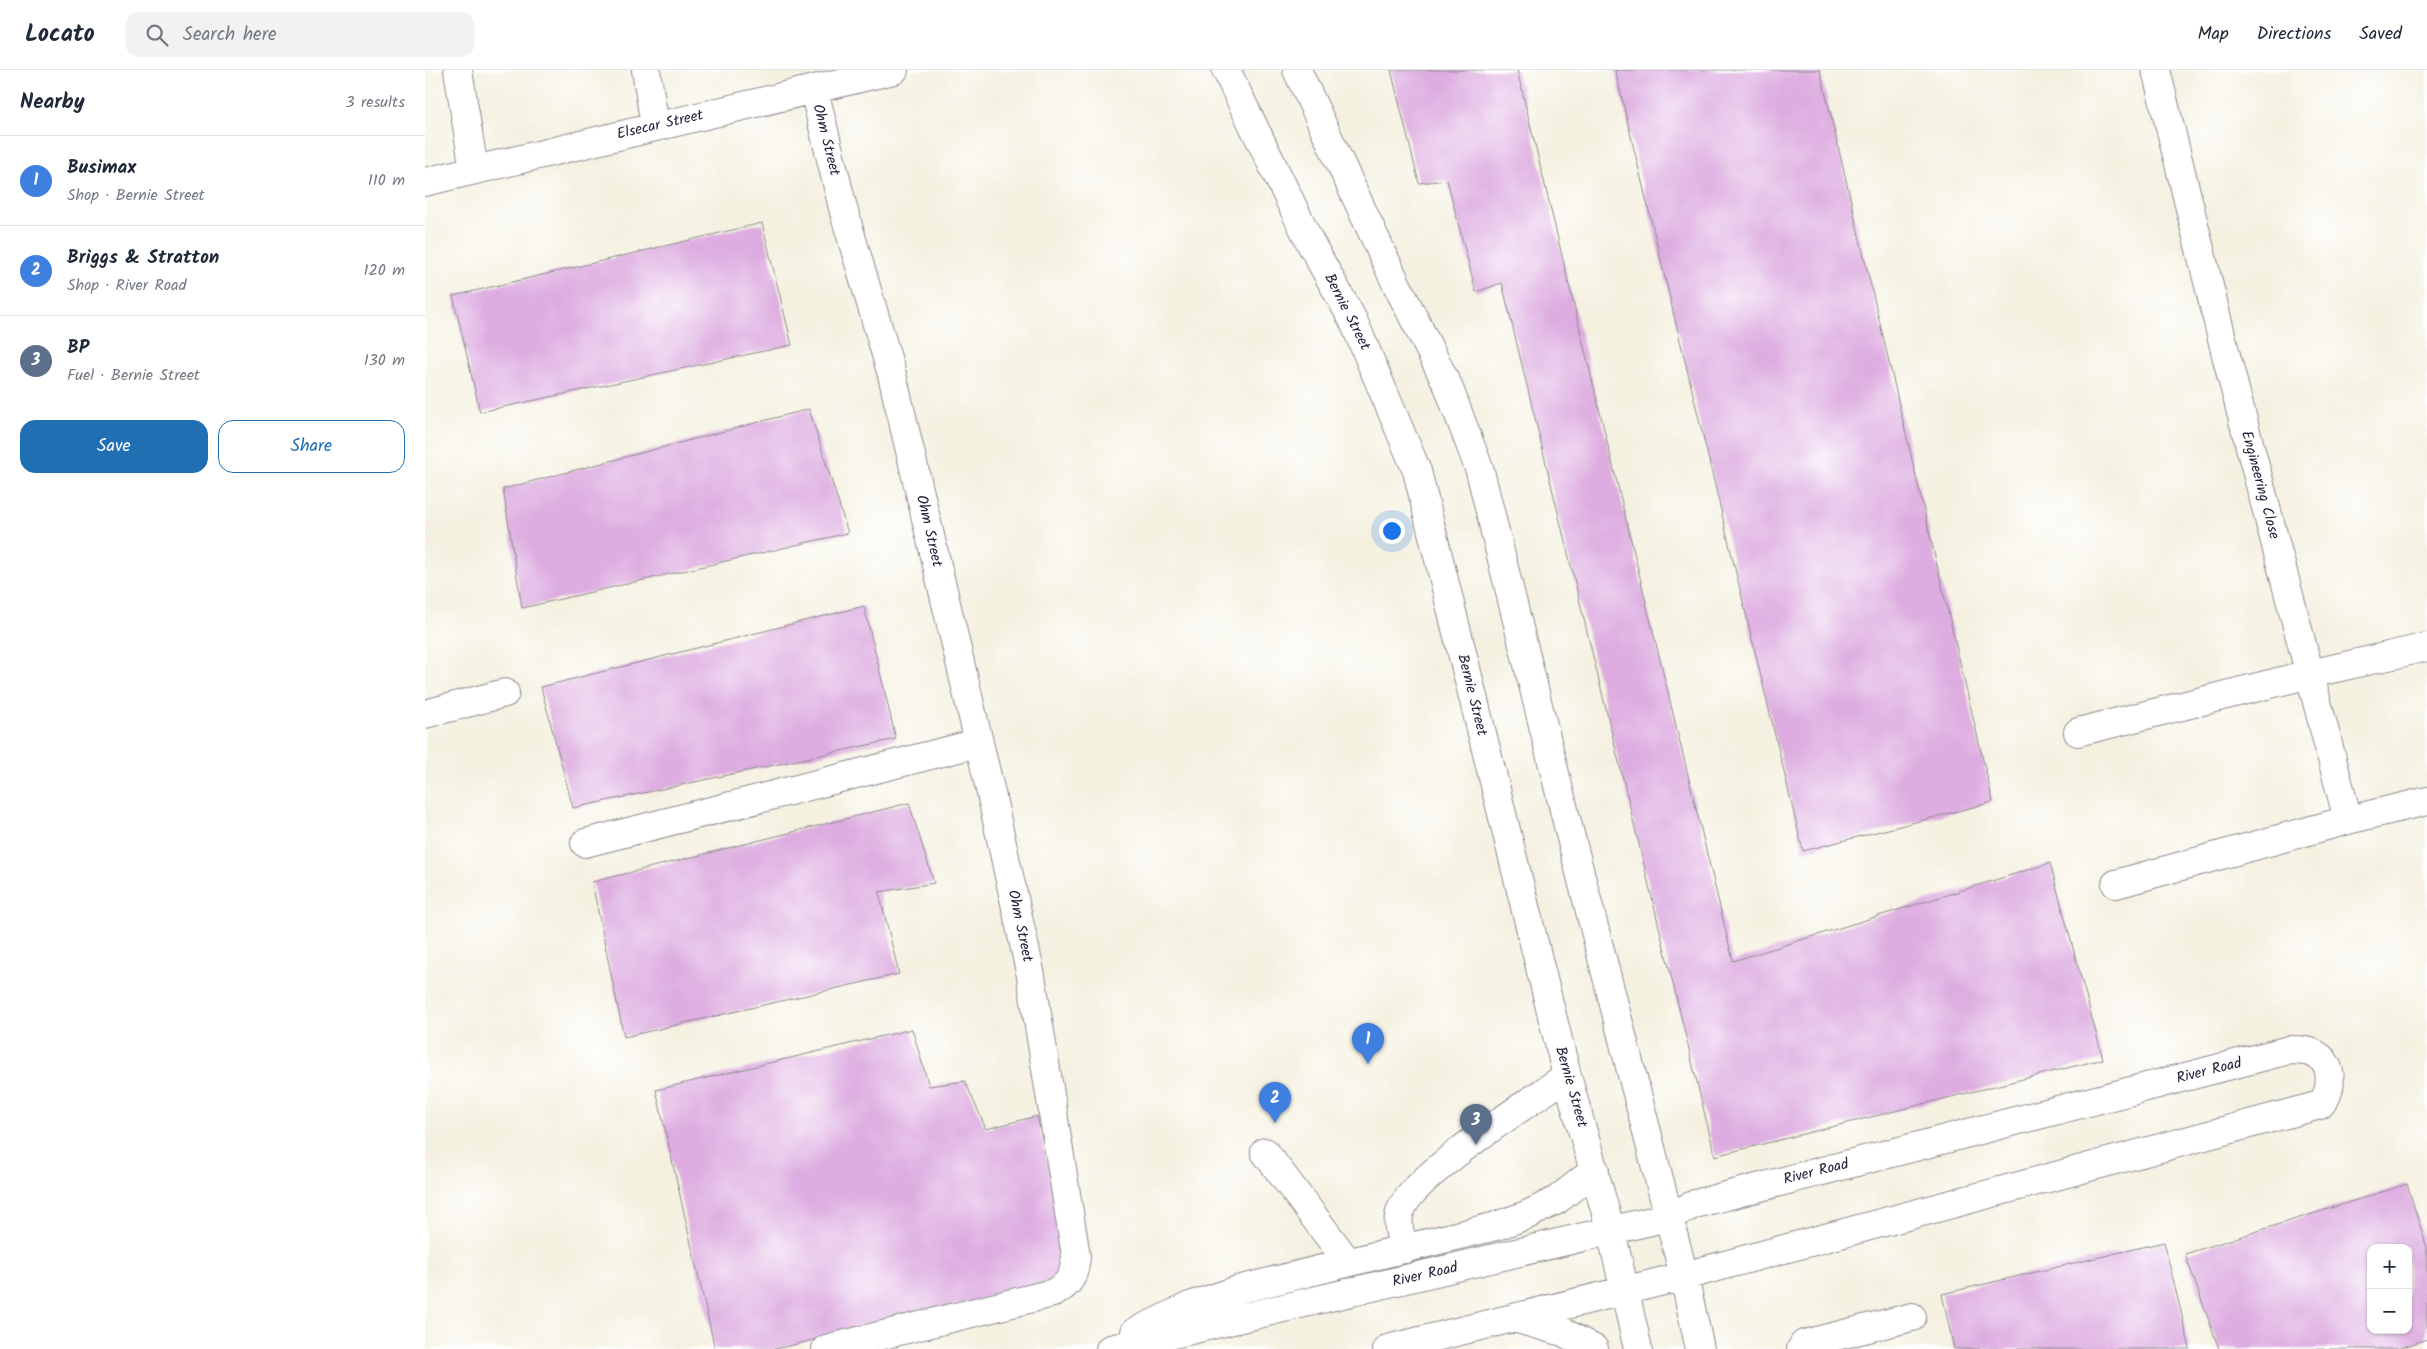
<!DOCTYPE html>
<html lang="en">
<head>
<meta charset="utf-8">
<style>
	body { margin:0; font-family:Kalam,sans-serif; background:#f2f2f3; color:#1f2937 }
	.controls { position:absolute; right:15px; bottom:15px; display:grid; overflow:hidden; border-radius:10px; box-shadow:0 1px 4px #0004 }
	.controls button { width:45px; height:45px; display:grid; place-items:center; padding:0; border:0; border-bottom:1px solid #e0e1e3; background:#fff; color:#1f2937; font:25px sans-serif }
	.you { position:absolute; left:966px; top:460px; width:18px; height:18px; margin:-12px; border:4px solid #fff; border-radius:50%; background:#1a73e8; box-shadow:0 0 0 8px #1a73e833 }
	.badge { display:grid; place-items:center; width:32px; height:32px; border-radius:50%; background:#1f6fb2; color:#fff; font-size:16px; font-weight:700 }
	.pin { position:absolute; translate:-50% -41px; filter:drop-shadow(0 1px 2px #0008) }
	.pin::after { content:''; position:absolute; top:26px; width:18px; height:15px; background:inherit; clip-path:polygon(0 0,100% 0,50% 100%) }
	.list { margin:0; padding:0; list-style:none }
	h2 { display:flex; justify-content:space-between; align-items:center; height:65px; margin:0; padding:0 20px; font-size:21px }
	h2 small { font-size:16px; font-weight:400; color:#747a83 }
	.list li { display:grid; grid-template-columns:32px 1fr auto; gap:15px; align-items:center; box-sizing:border-box; height:90px; padding:0 20px; border-top:1px solid #e0e1e3 }
	.list b { display:block; font-size:19px; white-space:nowrap }
	.list p { margin:0; font-size:16px; white-space:nowrap; color:#747a83 }
	.list em { font-size:16px; font-style:normal; color:#747a83 }
	.actions { display:flex; gap:10px; padding:15px 20px }
	.actions a { flex:1; padding:11px 0; border:1px solid #1f6fb2; border-radius:15px; text-align:center; font-size:18px; color:#1f6fb2 }
	.actions .main { background:#1f6fb2; color:#fff }
	.icon { flex:none; width:28px; height:28px; fill:none; stroke:currentColor; stroke-width:2; stroke-linecap:round; stroke-linejoin:round }
	.map { position:relative; flex:none; width:2002px; height:1279px; overflow:hidden }
	header { display:flex; align-items:center; gap:30px; box-sizing:border-box; height:70px; padding:0 25px; background:#fff; border-bottom:1px solid #e0e1e3 }
	header strong { font-size:24px }
	nav { display:flex; gap:28px; margin-inline-start:auto; font-size:18px }
	.search { width:350px; height:45px; background:#f2f2f3; display:flex; align-items:center; gap:12px; box-sizing:border-box; padding:0 18px; border-radius:15px; color:#747a83; font-size:19px }
	main { display:flex }
	aside { flex:1; background:#fff }
	.map>svg:first-child { display:block }
	.building { fill:#ddace0; fill-rule:evenodd }
	.lines { fill:none; stroke-linecap:round; stroke-linejoin:round }
	.minor-casing { stroke:#8c8a8e; stroke-width:30 }
	.minor { stroke:#fff; stroke-width:28 }
	.labels { text-anchor:middle; dominant-baseline:central; stroke-width:5; stroke-linejoin:round; paint-order:stroke }
	.street-label { font-size:15px; fill:#22223b; stroke:#fff }
</style>
</head>
<body>
<header>
<strong>Locato</strong>
<div class="search"><svg class="icon" aria-label="search" viewBox="0 0 24 24"><circle cx="10" cy="10" r="6"/><path d="M15 15l6 6"/></svg>Search here</div>
<nav><a>Map</a><a>Directions</a><a>Saved</a></nav>
</header>
<main>
<aside>
<h2>Nearby<small>3 results</small></h2>
<ul class="list">
<li><span class="badge" style="background:#3f7fe0">1</span><div><b>Busimax</b><p>Shop · Bernie Street</p></div><em>110 m</em></li>
<li><span class="badge" style="background:#3f7fe0">2</span><div><b>Briggs &amp; Stratton</b><p>Shop · River Road</p></div><em>120 m</em></li>
<li><span class="badge" style="background:#5c6f8a">3</span><div><b>BP</b><p>Fuel · Bernie Street</p></div><em>130 m</em></li>
</ul>
<div class="actions"><a class="main">Save</a><a>Share</a></div>
</aside>
<div class="map">
<svg width="2002" height="1279" viewBox="0 0 2002 1279">
	<rect width="100%" height="100%" fill="#fff"/>
	<filter id="ink" filterUnits="userSpaceOnUse"><feTurbulence type="fractalNoise" baseFrequency=".02" numOctaves="2"/><feDisplacementMap in="SourceGraphic" scale="10" xChannelSelector="R" yChannelSelector="G"/><feConvolveMatrix kernelMatrix="1 2 1 2 8 2 1 2 1" color-interpolation-filters="sRGB"/></filter>
	<filter id="wash" filterUnits="userSpaceOnUse"><feTurbulence type="fractalNoise" baseFrequency=".0096" numOctaves="4" result="noise"/><feDisplacementMap in="SourceGraphic" scale="20" xChannelSelector="R" yChannelSelector="G"/><feGaussianBlur stdDeviation="1.12" result="paint"/><feColorMatrix in="noise" values="0 0 0 0 0 0 0 0 0 0 0 0 0 0 0 0 0 1.4 0 .05"/><feComposite in="paint" operator="in"/></filter>
	<g filter="url(#wash)">
		<rect width="100%" height="100%" fill="#f5f1e1"/>
		<g id="blocks">
			<path class="building" d="M966,0H1092L1308,891L1625,793L1678,989L1290,1086L1077,213L1051,222L1022,110L994,113Z
				M1190,0H1395L1568,732L1378,781Z
				M337,153L367,275L55,342L28,226Z
				M384,339L423,463L97,538L78,419Z
				M439,536L471,669L148,738L116,617Z
				M484,733L509,813L454,822L474,904L199,967L167,812Z
				M487,959L504,1016L540,1011L561,1059L612,1046L645,1190L622,1213L351,1279H290L231,1020Z
				M1982,1114L2002,1178V1269L1972,1279H1794L1760,1184ZM1946,1178H1983V1260H1946Z
				M1739,1172L1765,1279H1529L1517,1224Z"/>
		</g>
	</g>
	<g filter="url(#ink)">
		<use href="#blocks" fill-opacity="0" stroke="#8c8a8e" stroke-width="1"/>
		<g class="lines">
			<defs>
				<path id="minor" d="M33,0L49,100
					M221,0L230,56
					M801,0L886,174L928,250L992,401L1142,1006L1186,1161L1213,1279
					M872,0L970,211L1023,316L1055,401L1144,760L1259,1206L1275,1279
					M1731,0L1802,289L1923,750L2002,731
					M389,20L419,142L467,305L565,719L606,906L651,1186C649,1205 646,1214 628,1223L401,1279
					M0,112L469,0
					M0,644L80,623
					M1653,662L1885,604L2002,577
					M160,773L553,673
					M1691,814L1923,750
					M840,1082L923,1192
					M980,1179C976,1168 971,1155 975,1142C986,1106 1107,1031 1142,1006
					M1089,1248L1138,1262L1169,1279
					M710,1262L765,1236L816,1219L1071,1156L1102,1145L1132,1130L1170,1100
					M685,1279L1243,1147L1270,1134L1864,980C1874,980 1884,980 1892,985C1909,995 1908,1021 1895,1035L1259,1206L962,1279
					M1376,1279L1379,1274L1487,1247"/>
			</defs>
			<use href="#minor" class="minor-casing"/>
			<use href="#minor" class="minor"/>
		</g>
	</g>
	<g class="labels">
		<g class="street-label">
			<text transform="translate(235 55) rotate(-13)">Elsecar Street</text>
			<text transform="translate(401 70) rotate(76)">Ohm Street</text>
			<text transform="translate(922 242) rotate(63)">Bernie Street</text>
			<text transform="translate(1835 415) rotate(75)">Engineering Close</text>
			<text transform="translate(504 461) rotate(77)">Ohm Street</text>
			<text transform="translate(1047 625) rotate(76)">Bernie Street</text>
			<text transform="translate(595 856) rotate(78)">Ohm Street</text>
			<text transform="translate(1784 1001) rotate(-14)">River Road</text>
			<text transform="translate(1146 1017) rotate(74)">Bernie Street</text>
			<text transform="translate(1391 1102) rotate(-14)">River Road</text>
			<text transform="translate(1000 1205) rotate(-13)">River Road</text>
		</g>
	</g>
</svg>
<div class="controls">
<button>+</button>
<button>−</button>
</div>
<div class="you"></div>
<div class="pin badge" style="left:943px;top:994px;background:#3f7fe0">1</div>
<div class="pin badge" style="left:850px;top:1053px;background:#3f7fe0">2</div>
<div class="pin badge" style="left:1051px;top:1075px;background:#5c6f8a">3</div>
</div>
</main>
</body>
</html>
